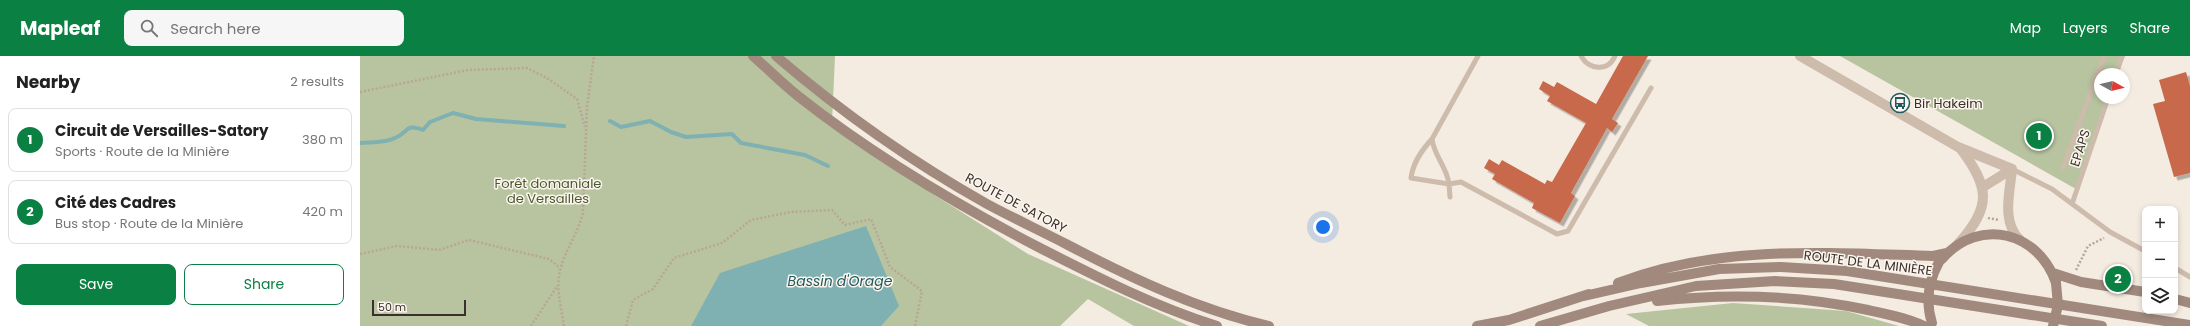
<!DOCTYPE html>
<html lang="en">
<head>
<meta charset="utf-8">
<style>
	body { margin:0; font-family:Poppins,sans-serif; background:#f6f6f6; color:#222 }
	.controls { position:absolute; right:12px; bottom:12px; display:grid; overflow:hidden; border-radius:8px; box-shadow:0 2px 6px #0003 }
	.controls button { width:36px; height:36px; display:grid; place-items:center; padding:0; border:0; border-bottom:1px solid #e0e0e0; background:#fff; color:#222; font:20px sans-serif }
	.compass { position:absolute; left:1734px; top:12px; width:36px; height:36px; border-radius:50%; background:#fff; box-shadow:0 2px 6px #0003; rotate:98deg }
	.scale { position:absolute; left:12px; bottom:10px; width:94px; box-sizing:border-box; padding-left:4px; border:2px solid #3b302b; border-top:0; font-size:11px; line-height:14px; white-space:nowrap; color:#3b302b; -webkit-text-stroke:3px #fbf5ee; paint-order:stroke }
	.you { position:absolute; left:963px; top:171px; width:14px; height:14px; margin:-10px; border:3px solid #fff; border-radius:50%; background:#1a73e8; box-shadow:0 0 0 6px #1a73e833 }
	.badge { display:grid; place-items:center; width:26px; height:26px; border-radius:50%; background:#0b8043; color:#fff; font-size:13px; font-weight:700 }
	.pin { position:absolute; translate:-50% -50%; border:2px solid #fff; box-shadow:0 1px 4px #0006 }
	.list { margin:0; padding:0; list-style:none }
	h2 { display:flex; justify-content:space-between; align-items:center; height:52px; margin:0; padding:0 16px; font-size:17px }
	h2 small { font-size:13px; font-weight:400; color:#767676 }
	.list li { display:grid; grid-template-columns:26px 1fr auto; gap:12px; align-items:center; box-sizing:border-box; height:64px; margin:0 8px 8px; padding:0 8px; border:1px solid #e0e0e0; border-radius:8px }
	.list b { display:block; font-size:15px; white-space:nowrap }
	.list p { margin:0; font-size:13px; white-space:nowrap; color:#767676 }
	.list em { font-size:13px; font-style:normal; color:#767676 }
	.actions { display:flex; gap:8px; padding:12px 16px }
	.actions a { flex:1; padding:9px 0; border:1px solid #0b8043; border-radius:8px; text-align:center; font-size:14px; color:#0b8043 }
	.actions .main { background:#0b8043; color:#fff }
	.icon { flex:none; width:22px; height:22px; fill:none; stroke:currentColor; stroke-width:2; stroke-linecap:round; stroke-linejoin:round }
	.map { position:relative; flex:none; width:1830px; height:270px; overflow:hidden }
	header { display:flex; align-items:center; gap:24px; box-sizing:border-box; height:56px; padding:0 20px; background:#0b8043; color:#fff }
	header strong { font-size:19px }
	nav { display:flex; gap:22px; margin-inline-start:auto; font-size:14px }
	.search { width:280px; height:36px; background:#f6f6f6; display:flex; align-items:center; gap:10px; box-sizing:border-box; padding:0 14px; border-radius:8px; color:#767676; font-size:15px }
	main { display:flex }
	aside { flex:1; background:#fff }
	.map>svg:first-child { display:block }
	.green { fill:#b8c4a0 }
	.water { fill:#7fb0b2 }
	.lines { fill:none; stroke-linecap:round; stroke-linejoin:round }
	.stream { stroke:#7fb0b2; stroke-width:4 }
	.building { fill:#c8694b; filter:url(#shadow) }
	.path { stroke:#b9a596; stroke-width:2.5; stroke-dasharray:2 2; stroke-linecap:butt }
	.service { stroke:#cdbbac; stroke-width:5 }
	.minor { stroke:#cdbbac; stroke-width:10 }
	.secondary { stroke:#a18a7d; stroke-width:10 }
	.secondary-bridge { stroke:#a18a7d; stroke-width:10 }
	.labels { text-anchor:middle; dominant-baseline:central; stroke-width:3; stroke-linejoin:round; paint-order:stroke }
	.poi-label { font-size:13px; fill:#3b302b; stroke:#fbf5ee; text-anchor:start }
	.street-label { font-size:13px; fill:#3b302b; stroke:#fbf5ee }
	.park-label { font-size:13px; fill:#4a5a2e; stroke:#fbf5ee }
	.water-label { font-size:14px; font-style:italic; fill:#1f5a5e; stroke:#fbf5ee }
</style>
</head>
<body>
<header>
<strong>Mapleaf</strong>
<div class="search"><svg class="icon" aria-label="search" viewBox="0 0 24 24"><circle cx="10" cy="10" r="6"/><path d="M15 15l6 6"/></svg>Search here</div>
<nav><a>Map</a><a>Layers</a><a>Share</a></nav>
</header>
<main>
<aside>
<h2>Nearby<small>2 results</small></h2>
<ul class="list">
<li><span class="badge">1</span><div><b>Circuit de Versailles-Satory</b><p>Sports · Route de la Minière</p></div><em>380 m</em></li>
<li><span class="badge">2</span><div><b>Cité des Cadres</b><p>Bus stop · Route de la Minière</p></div><em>420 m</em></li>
</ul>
<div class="actions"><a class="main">Save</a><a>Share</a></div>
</aside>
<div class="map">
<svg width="1830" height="270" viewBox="0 0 1830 270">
	<defs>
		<filter id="shadow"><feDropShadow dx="3.5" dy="3.5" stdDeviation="0" flood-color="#0004"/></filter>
	</defs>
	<rect width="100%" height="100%" fill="#f4ebe1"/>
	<path class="green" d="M0,0H475L472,67L576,140L668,198L829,270H774L728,243L700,270H0Z
		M1480,0H1765L1758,18H1740V42H1749L1716,133Z
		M1373,247L1486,255L1539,270H1289L1266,258Z"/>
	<path class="water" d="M506,170L539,250L521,270H331L360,217Z"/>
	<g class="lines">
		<path class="stream" d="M250,65L261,71L290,65L311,76L326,81L372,78L381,87L445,99L468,110
			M0,87C10,86 26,87 35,82C49,76 45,67 63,74L70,66L93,57L116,63L204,70"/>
	</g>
	<path class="building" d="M1263,0H1288L1252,63L1258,67L1252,76L1247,72L1211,137L1215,140L1200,167L1172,152L1174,147L1132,123L1135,118L1124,112L1129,103L1139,109L1142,104L1185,128L1187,124L1192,126L1226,67L1187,45L1190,40L1179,33L1183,25L1194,31L1197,26L1236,48Z
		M1826,16L1830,30V117L1814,121L1793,48L1805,45L1799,24Z"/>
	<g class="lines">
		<path class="path" d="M0,36L108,14L167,12L187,22L217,43L225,71
			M1628,162L1639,164
			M0,198L37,190L79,194L109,184L189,203L200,212
			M1716,214L1728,190L1744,182
			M171,270L198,229
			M204,270C201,251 195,230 201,211C207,191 219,175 223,156L227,51L234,0
			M266,270L273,244L293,233L314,202L362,187L391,164L431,156L472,154L485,169L511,163L530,211L562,235L555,270"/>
		<path class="service" d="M1221,0C1229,14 1248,16 1255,0
			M1756,18L1762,0
			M1072,83L1118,0
			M1703,112L1744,0
			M1652,113L1692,133L1750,176L1785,195
			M1090,141L1089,128L1051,122C1053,106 1062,94 1072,83C1074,100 1087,111 1089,128L1101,126L1197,178L1208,175L1291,32
			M1712,148L1748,42
			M1815,212L1830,221"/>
		<path class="minor" d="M1440,0L1598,91L1652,113
			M1652,113C1650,136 1641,166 1660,184
			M1623,131L1652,113
			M1598,188C1632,151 1630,131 1600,92"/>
		<path class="secondary" d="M393,0C408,13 423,28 438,40C514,100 597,149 682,193C739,222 796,251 857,270
			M416,0C481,56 552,106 627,148C653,162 681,175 708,189C771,222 839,254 909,270
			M1582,203C1619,160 1679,176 1696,227
			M1693,217L1721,226L1785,236
			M1258,227C1359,188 1468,197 1573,200L1587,197
			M1224,240L1281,227L1359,213L1421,211L1487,215L1830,269
			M1815,243L1830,247
			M1297,245C1369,237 1438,239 1508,254C1527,258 1547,262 1564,270
			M1117,270L1149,264L1229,238
			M1180,270L1249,250L1336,230L1415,225L1474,228L1742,270"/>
		<path class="secondary-bridge" d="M1572,267C1565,245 1568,226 1579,206
			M1693,270L1698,249L1696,227"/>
	</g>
	<defs>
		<symbol id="bus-ring" viewBox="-11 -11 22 22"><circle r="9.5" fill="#fbf5ee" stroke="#1f5a5e" stroke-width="1.5"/><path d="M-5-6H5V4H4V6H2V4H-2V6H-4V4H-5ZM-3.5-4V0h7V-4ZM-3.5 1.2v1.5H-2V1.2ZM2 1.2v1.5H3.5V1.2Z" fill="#1f5a5e"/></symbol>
	</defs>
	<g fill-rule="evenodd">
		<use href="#bus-ring" x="1529" y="36" width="22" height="22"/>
	</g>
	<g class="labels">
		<g class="poi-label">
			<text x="1554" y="47">Bir Hakeim</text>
		</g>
		<g class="street-label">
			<text transform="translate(1720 92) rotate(-72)">EPAPS</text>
			<text transform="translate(656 147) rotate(28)">ROUTE DE SATORY</text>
			<text transform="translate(1508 207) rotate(7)">ROUTE DE LA MINIÈRE</text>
		</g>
		<g class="park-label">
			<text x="188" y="127">Forêt domaniale<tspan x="188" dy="15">de Versailles</tspan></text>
		</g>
		<g class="water-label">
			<text x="480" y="225">Bassin d'Orage</text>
		</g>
	</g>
</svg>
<div class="controls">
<button>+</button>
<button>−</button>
<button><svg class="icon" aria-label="layers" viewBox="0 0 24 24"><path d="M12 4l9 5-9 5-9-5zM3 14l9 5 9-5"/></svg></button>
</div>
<svg class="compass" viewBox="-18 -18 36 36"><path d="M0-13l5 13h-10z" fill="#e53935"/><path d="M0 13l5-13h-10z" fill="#767676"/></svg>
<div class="scale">50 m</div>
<div class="you"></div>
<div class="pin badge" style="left:1679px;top:80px">1</div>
<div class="pin badge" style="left:1758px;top:223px">2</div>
</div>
</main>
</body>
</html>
